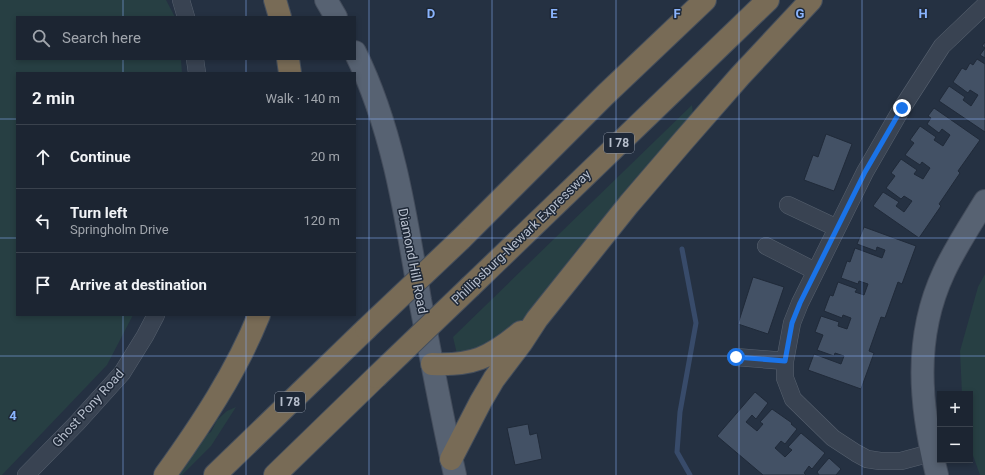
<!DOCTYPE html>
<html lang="en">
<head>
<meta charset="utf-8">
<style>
	body { margin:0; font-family:Roboto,sans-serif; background:#252d3a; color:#f1f3f6 }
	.controls { position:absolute; right:12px; bottom:12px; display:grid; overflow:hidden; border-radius:0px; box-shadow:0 2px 6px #0003 }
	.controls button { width:36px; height:36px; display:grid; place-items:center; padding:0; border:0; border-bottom:1px solid #3a424d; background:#1c2532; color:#f1f3f6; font:20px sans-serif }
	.stop { position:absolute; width:12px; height:12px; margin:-9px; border:3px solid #1a73e8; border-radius:50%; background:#fff }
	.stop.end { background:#1a73e8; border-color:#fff; box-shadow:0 1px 4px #0008 }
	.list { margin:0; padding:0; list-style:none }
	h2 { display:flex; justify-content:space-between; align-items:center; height:52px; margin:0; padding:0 16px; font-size:17px }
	h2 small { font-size:13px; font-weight:400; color:#a0a5ac }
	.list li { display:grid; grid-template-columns:26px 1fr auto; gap:12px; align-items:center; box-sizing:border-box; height:64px; padding:0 16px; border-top:1px solid #3a424d }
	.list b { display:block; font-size:15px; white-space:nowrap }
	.list p { margin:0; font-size:13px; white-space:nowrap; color:#a0a5ac }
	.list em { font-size:13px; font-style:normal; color:#a0a5ac }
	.icon { flex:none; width:22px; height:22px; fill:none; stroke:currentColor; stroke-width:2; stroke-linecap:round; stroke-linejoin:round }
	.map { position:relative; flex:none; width:985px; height:475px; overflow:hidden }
	.search { position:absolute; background:#1c2532; box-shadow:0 2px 6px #0003; left:16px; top:16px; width:340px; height:44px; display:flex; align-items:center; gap:10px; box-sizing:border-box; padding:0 14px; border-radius:0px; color:#a0a5ac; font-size:15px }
	.panel { position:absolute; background:#1c2532; box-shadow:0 2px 6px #0003; left:16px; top:72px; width:340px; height:244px; border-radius:0px }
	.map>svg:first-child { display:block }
	.green { fill:#273f43 }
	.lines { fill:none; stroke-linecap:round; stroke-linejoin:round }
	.stream { stroke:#384b6a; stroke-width:5 }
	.building { fill:#435165; stroke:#202a39 }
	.minor-casing { stroke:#57616f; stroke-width:18 }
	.major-casing { stroke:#434c5b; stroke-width:24 }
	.highway-casing { stroke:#444e5c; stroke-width:24 }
	.minor { stroke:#394352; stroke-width:17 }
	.major { stroke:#576272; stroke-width:22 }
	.highway { stroke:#786b56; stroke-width:22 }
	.highway-bridge-casing { stroke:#444e5c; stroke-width:24; stroke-linecap:butt }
	.highway-bridge { stroke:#786b56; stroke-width:22 }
	.route { stroke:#1a73e8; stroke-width:5 }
	.grid { fill:none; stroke:#8ab4fd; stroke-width:1; stroke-opacity:0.55 }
	.labels { text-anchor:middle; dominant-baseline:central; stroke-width:3; stroke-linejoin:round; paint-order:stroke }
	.shield { fill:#1e2837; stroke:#88919f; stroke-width:1 }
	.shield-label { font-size:12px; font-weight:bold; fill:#b6becc }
	.street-label { font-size:13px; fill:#b6becc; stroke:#1e2837 }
	.grid-label { font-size:13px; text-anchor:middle; font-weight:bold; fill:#8ab4fd; stroke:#1e2837; stroke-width:3; stroke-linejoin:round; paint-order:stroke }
</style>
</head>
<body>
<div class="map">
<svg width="985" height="475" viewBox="0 0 985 475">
	<rect width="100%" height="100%" fill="#253142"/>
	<path class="green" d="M0,0H166L175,17H17V59H181L182,73H17V315H133L107,365L2,475H0Z
		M692,105L693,114L575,252L532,311L510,334L490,346L457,354L453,337Z
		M985,274V475H980L970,447V394H962L960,351L978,287Z
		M236,407L211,446L182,475H174L201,437L211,432L217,420L227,411Z"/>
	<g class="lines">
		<path class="stream" d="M682,249L696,323L680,412L677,452L690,475"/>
	</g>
	<path class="building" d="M985,42V58L980,55L985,48L982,46Z
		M977,59L985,64V132L939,101L949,86L965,97L963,100L971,106L978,95L970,90L968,93L953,82L962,68L966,70L970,63L973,65Z
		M934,108L980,140L958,171L960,173L939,204L941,206L919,238L873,206L883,192L899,202L896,206L904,212L912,201L904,196L901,199L886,188L895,176L891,173L901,159L917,170L914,174L923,179L930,168L922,162L920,165L905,155L914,143L910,140L920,126L936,137L934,140L943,146L950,135L942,129L939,133L927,124L931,118L928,116Z
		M826,134L852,144L834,191L804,180L813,155L818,157Z
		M864,227L916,246L902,284L898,282L885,318L881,317L869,351L874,353L861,389L808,370L814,354L841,364L844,356L835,353L834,356L817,350L823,335L815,332L821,316L839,322L838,326L847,329L851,318L843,315L842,318L824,311L830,295L833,296L838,282L857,289L855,292L864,295L868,284L859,281L858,284L841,278L847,261L850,262L855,248L882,258L885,250L877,247L876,251L857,244Z
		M753,277L784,287L768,334L738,324Z
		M755,392L768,403L756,419L752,415L746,422L757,431L763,424L760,422L772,409L792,423L791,424L797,429L785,444L781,441L775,448L785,457L792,450L788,447L801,433L825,453L812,469L809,466L804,473L806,475H763L717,436Z
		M528,424L530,435L537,433L542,459L515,465L507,428Z
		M829,458L841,469L836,475H819L817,472Z"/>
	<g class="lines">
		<defs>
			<path id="minor" d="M181,0L186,17
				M195,59L197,73
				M788,205L837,228
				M766,246L815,271
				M736,357L785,361
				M931,453L901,461H880L867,459L856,453L833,438L793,399L785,378V361L792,323L800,303L865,172L902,108L942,46L985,5
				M26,475L77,423L122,373L145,336L156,315"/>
			<path id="major" d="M326,0L336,17
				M355,52C393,129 406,216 420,300C431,358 442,417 455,475
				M937,475C920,406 913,338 944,272C955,248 971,224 985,201"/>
			<path id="highway" d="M275,0L280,17
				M288,59L290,73
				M461,239L605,95L705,0
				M471,286L768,0
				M432,364C472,366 490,358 521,332
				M451,459L481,401L494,379L522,342L537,319L629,204L684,140L740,76L811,0
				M165,475C201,425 236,372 259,315
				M215,475L366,329
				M275,475L376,377"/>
		</defs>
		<use href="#minor" class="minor-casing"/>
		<use href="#major" class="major-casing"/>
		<use href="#highway" class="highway-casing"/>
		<use href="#minor" class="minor"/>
		<use href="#major" class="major"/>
		<use href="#highway" class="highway"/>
		<defs>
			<path id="highway-bridge" d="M366,329L461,239
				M376,377L471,286"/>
		</defs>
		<use href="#highway-bridge" class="highway-bridge-casing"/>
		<use href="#highway-bridge" class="highway-bridge"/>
	</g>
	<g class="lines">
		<path class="route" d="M736,357L785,361L792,323L800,303L865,172L902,108"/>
	</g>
	<path class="grid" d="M123,0V17M246,0V17M369,0V475M492,0V475M616,0V475M739,0V475M862,0V475M123,59V73M246,59V73M0,119H17M355,119H985M0,238H17M355,238H985M123,315V475M246,315V475M0,356H985"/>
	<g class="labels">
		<g class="shield">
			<rect x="604" y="133" width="30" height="20" rx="3"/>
			<rect x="275" y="392" width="30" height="20" rx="3"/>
		</g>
		<g class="shield-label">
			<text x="619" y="143">I 78</text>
			<text x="290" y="402">I 78</text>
		</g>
		<g class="street-label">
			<text transform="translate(521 237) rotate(-44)">Phillipsburg-Newark Expressway</text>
			<text transform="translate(413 261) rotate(79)">Diamond Hill Road</text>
			<text transform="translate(88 408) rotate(-48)">Ghost Pony Road</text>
		</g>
	</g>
	<g class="grid-label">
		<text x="431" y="18">D</text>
		<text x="554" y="18">E</text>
		<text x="677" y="18">F</text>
		<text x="800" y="18">G</text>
		<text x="923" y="18">H</text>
		<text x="13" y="420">4</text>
	</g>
</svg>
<div class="controls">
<button>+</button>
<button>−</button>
</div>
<div class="stop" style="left:736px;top:357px"></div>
<div class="stop end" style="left:902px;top:108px"></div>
<div class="search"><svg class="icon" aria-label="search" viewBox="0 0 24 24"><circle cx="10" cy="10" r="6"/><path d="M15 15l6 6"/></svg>Search here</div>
<section class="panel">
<h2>2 min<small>Walk · 140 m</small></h2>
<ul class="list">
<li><svg class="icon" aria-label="ahead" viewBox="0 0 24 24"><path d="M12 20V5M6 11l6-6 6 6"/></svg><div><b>Continue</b></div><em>20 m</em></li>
<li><svg class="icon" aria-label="left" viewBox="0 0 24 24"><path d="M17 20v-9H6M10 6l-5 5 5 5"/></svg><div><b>Turn left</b><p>Springholm Drive</p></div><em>120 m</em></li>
<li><svg class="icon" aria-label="arrive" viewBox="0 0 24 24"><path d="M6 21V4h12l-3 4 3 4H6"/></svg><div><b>Arrive at destination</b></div></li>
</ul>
</section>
</div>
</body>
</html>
